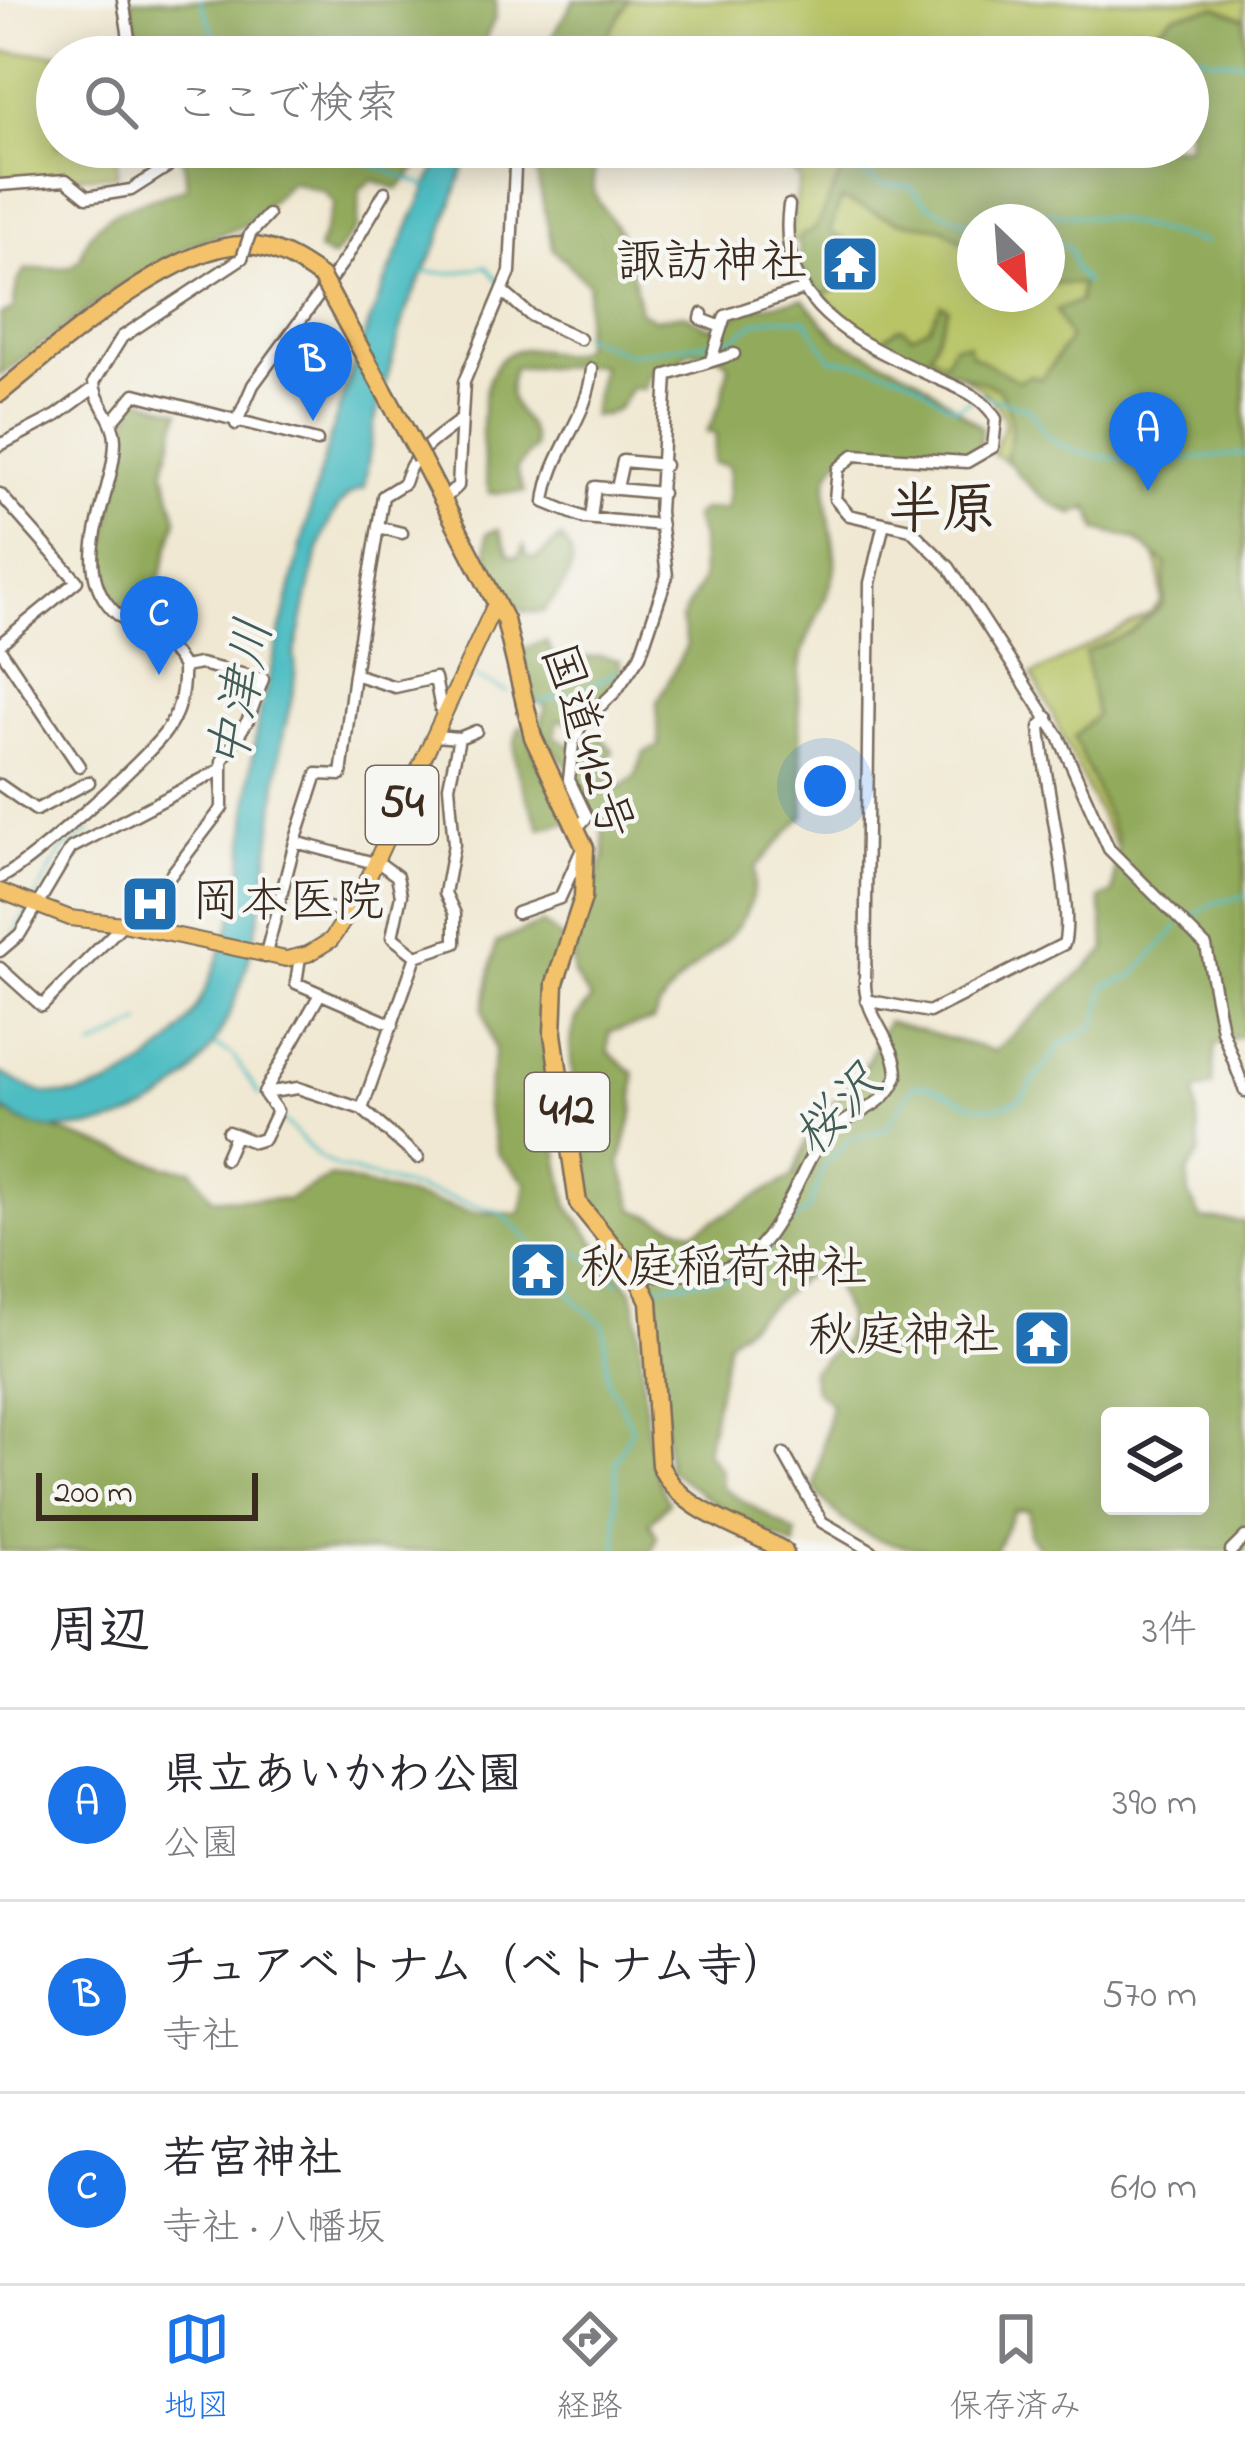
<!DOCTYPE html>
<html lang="ja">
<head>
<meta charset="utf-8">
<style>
	body { margin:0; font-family:"Indie Flower","Klee One",sans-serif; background:#f7f7f7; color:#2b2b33 }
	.controls { position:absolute; right:36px; bottom:36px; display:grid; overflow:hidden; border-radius:12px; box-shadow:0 6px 30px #0003 }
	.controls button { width:108px; height:108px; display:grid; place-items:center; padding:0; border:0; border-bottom:3px solid #e1e1e2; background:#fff; color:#2b2b33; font:60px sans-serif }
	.compass { position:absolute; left:957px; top:204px; width:108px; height:108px; border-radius:50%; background:#fff; box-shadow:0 6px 30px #0003; rotate:155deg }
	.scale { position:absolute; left:36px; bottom:30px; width:222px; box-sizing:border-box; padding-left:12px; border:6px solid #3b2a1e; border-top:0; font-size:33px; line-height:42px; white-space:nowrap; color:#3b2a1e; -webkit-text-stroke:9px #f6f6f2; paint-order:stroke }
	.you { position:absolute; left:825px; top:786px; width:42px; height:42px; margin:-30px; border:9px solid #fff; border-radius:50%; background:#1a73e8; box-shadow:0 0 0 18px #1a73e833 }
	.badge { display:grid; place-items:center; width:78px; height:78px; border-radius:50%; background:#1a73e8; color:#fff; font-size:39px; font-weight:700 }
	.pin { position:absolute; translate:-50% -99px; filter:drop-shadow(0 3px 6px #0008) }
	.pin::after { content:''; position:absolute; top:63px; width:42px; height:36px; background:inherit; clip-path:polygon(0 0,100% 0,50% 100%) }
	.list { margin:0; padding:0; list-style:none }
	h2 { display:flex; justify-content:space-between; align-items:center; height:156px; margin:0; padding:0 48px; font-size:51px }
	h2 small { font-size:39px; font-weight:400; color:#7c7c81 }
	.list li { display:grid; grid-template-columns:78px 1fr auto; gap:36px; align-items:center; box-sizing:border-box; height:192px; padding:0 48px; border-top:3px solid #e1e1e2 }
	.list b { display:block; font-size:45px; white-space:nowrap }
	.list p { margin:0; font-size:39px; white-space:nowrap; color:#7c7c81 }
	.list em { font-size:39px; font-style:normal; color:#7c7c81 }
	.icon { flex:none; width:66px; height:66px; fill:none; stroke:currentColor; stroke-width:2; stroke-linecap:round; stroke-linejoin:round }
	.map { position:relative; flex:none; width:1245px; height:1551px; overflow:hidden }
	.search { position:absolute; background:#fff; box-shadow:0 6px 30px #0003; left:36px; right:36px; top:36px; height:132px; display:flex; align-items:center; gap:30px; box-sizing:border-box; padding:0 42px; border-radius:66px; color:#7c7c81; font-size:45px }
	.sheet { height:732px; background:#fff }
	nav { display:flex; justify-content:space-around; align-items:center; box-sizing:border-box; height:168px; border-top:3px solid #e1e1e2; background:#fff; font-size:33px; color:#7c7c81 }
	nav a { display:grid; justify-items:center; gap:6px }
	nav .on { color:#1a73e8 }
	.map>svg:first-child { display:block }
	.green { fill:#b8c466; stroke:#7a7742; stroke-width:3; fill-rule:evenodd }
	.forest { fill:#92aa5b; stroke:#666a3c; stroke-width:3; fill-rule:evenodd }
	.water { fill:#4ebdc3; stroke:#447470; stroke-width:3 }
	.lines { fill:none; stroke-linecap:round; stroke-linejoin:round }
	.stream { stroke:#4ebdc3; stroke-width:3 }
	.minor-casing { stroke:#7a6c5d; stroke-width:15 }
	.major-casing { stroke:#7a6c5d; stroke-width:18 }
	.highway-casing { stroke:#7a6c5d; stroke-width:21 }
	.minor { stroke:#fff; stroke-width:10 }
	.major { stroke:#f3c26a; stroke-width:14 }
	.highway { stroke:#f3c26a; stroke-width:16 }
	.minor-bridge-casing { stroke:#7a6c5d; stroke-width:15; stroke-linecap:butt }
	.highway-bridge-casing { stroke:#7a6c5d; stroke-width:21; stroke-linecap:butt }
	.minor-bridge { stroke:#fff; stroke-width:10 }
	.highway-bridge { stroke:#f3c26a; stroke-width:16 }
	.labels { text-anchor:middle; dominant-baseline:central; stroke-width:9; stroke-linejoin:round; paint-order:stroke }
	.shield { fill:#f6f6f2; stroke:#73675e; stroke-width:3 }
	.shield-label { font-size:45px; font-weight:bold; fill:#3b2a1e }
	.poi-label { font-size:48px; fill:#3b2a1e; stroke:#f6f6f2; text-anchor:end }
	.street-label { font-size:48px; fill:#3b2a1e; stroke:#f6f6f2 }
	.water-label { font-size:51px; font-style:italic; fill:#425d58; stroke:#f6f6f2 }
	.quarter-label { font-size:54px; font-weight:bold; fill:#3b2a1e; stroke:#f6f6f2 }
</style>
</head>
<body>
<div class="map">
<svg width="1245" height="1551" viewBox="0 0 1245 1551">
	<rect width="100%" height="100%" fill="#f6f6f2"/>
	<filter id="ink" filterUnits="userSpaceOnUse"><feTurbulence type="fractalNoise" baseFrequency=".00833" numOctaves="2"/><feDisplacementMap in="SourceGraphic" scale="24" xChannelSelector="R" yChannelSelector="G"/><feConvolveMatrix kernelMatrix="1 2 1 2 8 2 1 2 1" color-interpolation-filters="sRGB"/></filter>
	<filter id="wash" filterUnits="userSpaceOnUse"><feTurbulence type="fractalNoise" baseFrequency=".004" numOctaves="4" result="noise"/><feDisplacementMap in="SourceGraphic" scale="48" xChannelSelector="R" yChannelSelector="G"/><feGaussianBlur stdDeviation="2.7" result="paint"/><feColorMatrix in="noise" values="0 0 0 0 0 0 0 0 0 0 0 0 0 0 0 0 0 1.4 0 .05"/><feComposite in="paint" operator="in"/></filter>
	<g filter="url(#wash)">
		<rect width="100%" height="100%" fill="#f0e8d2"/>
		<path class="green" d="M588,0H1245V891L1134,875C1093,813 1068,740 1032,675L1149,614L1161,602C1161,586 1162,570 1154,555C1147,543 1017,469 993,454L1005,422C989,372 909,357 866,333C842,319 824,295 805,273L850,246L789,241L800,179L788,168L597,147H1188V57H563ZM975,222H1047V294H975Z
			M0,52L109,55L57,57V147H117V175L0,178Z"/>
		<path class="forest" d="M130,0H496L495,18L477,57H142Z
			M574,0H629L595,57H540Z
			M1217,7L1245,19V1035L1215,1045L1212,1085L1195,1092L1200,1153L1187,1173L1189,1195L1201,1219L1245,1222V1551H1043L1029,1536V1510L1014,1511L995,1551C914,1551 859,1551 814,1488L831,1403L815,1390L811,1371L844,1341L847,1317L828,1266L800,1280L728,1341L706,1452L721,1470L722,1488L796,1533L795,1547L732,1516L668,1469L654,1288L594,1209L581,1179L570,1044L576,1019L591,1000L574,975L572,961L591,888L605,856L602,822L592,817L576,776L546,741L540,726L546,706L529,699L523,649L546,641L557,662L601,656L620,661V680L573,723L558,720L555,737L575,748L579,738C595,731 603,737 613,751L604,771L609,783L621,787L635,777L644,753L659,746L657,703L687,645L681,620L702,580L701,538L694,517L702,510L727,509L729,466L713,463L716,434L707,432L721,403L729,364L718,355L690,351L666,372L649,375L644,389L631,388C620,408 616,416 592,416L601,365L514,368C498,412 534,414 534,447L516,470L524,492L489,493C482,457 467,348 529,349C552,350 561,362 582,347L589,285L553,249L536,171L522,166V147H733L725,159L602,154C579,195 605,204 620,233C631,256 634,286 640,311L655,319L683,314L711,328L751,308L803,299L838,339L915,376L981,427L980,447C939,467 887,433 846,455C805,477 842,540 834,574C827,601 811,625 803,651C793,685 804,775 804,815L755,868C757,949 679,955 653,1021L609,1032L608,1052L634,1073V1110L620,1163L635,1210L693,1232L793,1176L807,1140L829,1106L861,1074L887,1022L995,1051L1106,950L1100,899L1113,893L1117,839L1074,737L1096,715L1085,653L1131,632L1163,605L1166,565L1135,539L1097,530L1089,507L1073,514C1046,503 1020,481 1005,456C1016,434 1011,408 998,388L875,343L901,327L912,335L929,327L941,304L948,308L930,354L945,361L953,345L968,344L971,354L1018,381L1031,375L1042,379L1069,339L1056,310L1079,302L1081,284H1047V222H975V252L943,228L899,222L841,199L830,232L862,247L859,282L820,295L800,267L799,237L815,229L840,176L831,147H1188V57H1082L1131,27L1156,30L1174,15ZM1110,1416H1200V1506H1110Z
			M172,147H436L398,189L373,180L360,189L357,228L332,258L318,250L334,204L324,191L291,182L244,226L191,245L117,288L0,376V314L13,310L17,283L25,270L71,267L81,258C90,207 145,204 187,187L184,162Z
			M138,398L180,411L164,470L177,519L150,614L140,618L114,599L101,570L131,409Z
			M499,529L509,555L518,557L524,546L528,557L537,558L561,538C587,563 561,591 543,612H525C496,594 485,568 487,533Z
			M521,725L568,822L540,828C529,798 502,757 521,725Z
			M542,923L563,939L540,1008L559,1161L568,1206L632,1291L637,1313C645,1365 641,1461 669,1502L650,1523L657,1537L652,1551H0V1111L166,1167L192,1170L212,1198L287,1200L331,1176L472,1212L521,1214L526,1183L498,1154L486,1106L495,1050L483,1010L496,943Z"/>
		<path class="water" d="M446,147H471L440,239L407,307L374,423L364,488C315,498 308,614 294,655C300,684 283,723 280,754C265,883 257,1103 94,1126C56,1131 30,1133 0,1106V1073C17,1080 32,1092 50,1094C108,1101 172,1055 198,1005C215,972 234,922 240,885C250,825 247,764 262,704C285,620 302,533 327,448C358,341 399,244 446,147Z"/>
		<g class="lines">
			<path class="stream" d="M200,0L224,57
				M1153,57L1178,47L1210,59L1245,62
				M340,147L350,157L430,187
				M833,147L855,161L858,172L883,185L909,186L928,205L975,227
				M1036,222L1048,213L1111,219L1206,243
				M1047,236L1071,250L1074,268L1086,283
				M422,272L455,273L486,266L499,282
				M581,335L628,354L711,342
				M721,341C739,339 741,331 755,323C771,315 790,319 806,320L831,359C851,360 899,371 915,381C929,390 939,402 956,408L972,399
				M981,395L1028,408C1035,416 1041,432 1050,438C1090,471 1196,458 1245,454
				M471,675L507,692
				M539,702L578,693L618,671
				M33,901L64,847L90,832
				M1186,920L1215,903L1245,896
				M14,932L28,909
				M215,1045L233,1055L259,1095
				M93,1048L141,1023
				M278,1115L319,1157L337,1167L500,1212L547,1258L578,1304L604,1324L607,1378L633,1428L616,1459L617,1551
				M545,1255L577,1251L620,1283
				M650,1286L750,1276L780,1230L809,1209L824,1166L850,1139L886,1129L913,1086C951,1080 966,1125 1021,1099L1060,1045L1096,1025L1105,986L1131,977L1179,926"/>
		</g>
	</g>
	<g filter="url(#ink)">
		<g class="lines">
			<defs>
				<path id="minor" d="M123,0L132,57
					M0,185L66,180L87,197L131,190L167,167L163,147
					M789,205C775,307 857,342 936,378C959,388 983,396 996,419L993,447L967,462L854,455L838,469L835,499L849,515L910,529L949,567L1059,737L1109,849L1206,946L1222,1030L1245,1091
					M250,234L268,215
					M502,291L530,315L580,339
					M702,314L701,319L719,326
					M711,360L725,316L804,289
					M592,369C588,420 550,452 545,502L584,518L661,525
					M111,423L135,394L317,441
					M236,424L253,385L346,258L385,192
					M0,445L56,416L94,388
					M617,488L623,461L665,465
					M0,494L77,581L0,644
					M443,500L458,486L464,382L510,272L516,147
					M591,518L595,487L662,493
					M378,527L402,533
					M0,649L79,766
					M183,667C168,635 127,631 107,603C72,556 114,493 115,442C116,419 95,404 94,382L122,337L242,258
					M354,674L383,496L404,483C413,452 433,441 458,422
					M435,736L459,738L476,731
					M0,785L36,810L89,782
					M577,828L587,817L569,780L573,743L582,723L616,691L640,656L667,576L659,512L667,375L734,354
					M295,842L317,774L341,775L354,674L395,687L435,678L443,720
					M0,878C28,866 149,757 167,730C180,711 184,689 183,667
					M319,906L351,913
					M517,913L560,898L582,849
					M132,926L222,808V761L248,720L263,679L200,664L183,667
					M0,951L20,934L71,848L222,769
					M265,957L295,842L382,865L397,876L401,895L392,937L416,956
					M300,957L296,983L393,1025
					M0,968L42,1006L123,924
					M320,994L264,1093L298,1088L362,1109L416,956L455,943V914L445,893L454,844L449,786L459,738
					M866,1000L929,1012L1064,944C1075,907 1043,776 1040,727L1048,718
					M362,1109L418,1158
					M228,1132L254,1142L264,1139L277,1111L264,1093
					M225,1159L235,1136
					M637,1276C730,1271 749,1281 794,1191C804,1172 812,1150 827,1135C850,1111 885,1110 897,1076C897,1042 867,1020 865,986L870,583L884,523
					M784,1454L822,1522L872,1551
					M1231,1551L1245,1537"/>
				<path id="major" d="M0,891L70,918L123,924L286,959L308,954L331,940L359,898L496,602"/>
				<path id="highway" d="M0,393C54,349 174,243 245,245C274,246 298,260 321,277
					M421,458L505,620L533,737L585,848L583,898L555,983L553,1034L578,1203L637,1276L649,1301L660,1465C680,1513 743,1526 784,1551"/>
			</defs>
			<use href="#minor" class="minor-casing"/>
			<use href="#major" class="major-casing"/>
			<use href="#highway" class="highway-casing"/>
			<use href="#minor" class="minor"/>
			<use href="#major" class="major"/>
			<use href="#highway" class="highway"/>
			<defs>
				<path id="minor-bridge" d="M242,258L250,234"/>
				<path id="highway-bridge" d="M321,277L421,458"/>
			</defs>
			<use href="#minor-bridge" class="minor-bridge-casing"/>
			<use href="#highway-bridge" class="highway-bridge-casing"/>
			<use href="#minor-bridge" class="minor-bridge"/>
			<use href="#highway-bridge" class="highway-bridge"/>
		</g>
	</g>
	<defs>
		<symbol id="temple-square" viewBox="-11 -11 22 22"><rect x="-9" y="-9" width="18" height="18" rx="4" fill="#1f6fb2" stroke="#f6f6f2"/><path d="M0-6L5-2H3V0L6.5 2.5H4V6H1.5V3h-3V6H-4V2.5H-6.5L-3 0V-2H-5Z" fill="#fff"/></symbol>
		<symbol id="hospital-square" viewBox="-11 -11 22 22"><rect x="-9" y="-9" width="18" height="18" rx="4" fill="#1f6fb2" stroke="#f6f6f2"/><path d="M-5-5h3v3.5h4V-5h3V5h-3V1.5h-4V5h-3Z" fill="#fff"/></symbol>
	</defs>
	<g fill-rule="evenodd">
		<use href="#temple-square" x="817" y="231" width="66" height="66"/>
		<use href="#hospital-square" x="117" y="871" width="66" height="66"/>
		<use href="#temple-square" x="505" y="1237" width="66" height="66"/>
		<use href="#temple-square" x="1009" y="1305" width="66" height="66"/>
	</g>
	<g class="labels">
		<g class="shield">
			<rect x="366" y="766" width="72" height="78" rx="9"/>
			<rect x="525" y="1073" width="84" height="78" rx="9"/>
		</g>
		<g class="shield-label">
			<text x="402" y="805">54</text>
			<text x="567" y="1112">412</text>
		</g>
		<g class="poi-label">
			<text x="808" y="264">諏訪神社</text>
			<text x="192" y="904" text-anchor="start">岡本医院</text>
			<text x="580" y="1270" text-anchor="start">秋庭稲荷神社</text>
			<text x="1000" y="1338">秋庭神社</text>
		</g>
		<g class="street-label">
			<text transform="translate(585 742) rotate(72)">国道412号</text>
		</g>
		<g class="water-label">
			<text transform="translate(244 695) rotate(-79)">中津川</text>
			<text transform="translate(840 1112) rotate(-46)">桜沢</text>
		</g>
		<g class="quarter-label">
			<text x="942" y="513">半原</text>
		</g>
	</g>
</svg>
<div class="controls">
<button><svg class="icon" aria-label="layers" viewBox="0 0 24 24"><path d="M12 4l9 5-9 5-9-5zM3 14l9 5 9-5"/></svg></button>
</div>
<svg class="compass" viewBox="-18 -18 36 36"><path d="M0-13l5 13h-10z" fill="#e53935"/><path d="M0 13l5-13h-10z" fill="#7c7c81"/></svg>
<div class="scale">200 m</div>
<div class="you"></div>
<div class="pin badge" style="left:1148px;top:491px">A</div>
<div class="pin badge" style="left:313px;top:421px">B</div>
<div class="pin badge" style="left:159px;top:675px">C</div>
<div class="search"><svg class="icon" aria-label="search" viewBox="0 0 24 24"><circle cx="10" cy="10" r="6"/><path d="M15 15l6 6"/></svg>ここで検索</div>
</div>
<section class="sheet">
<h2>周辺<small>3件</small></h2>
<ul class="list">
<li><span class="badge">A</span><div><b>県立あいかわ公園</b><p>公園</p></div><em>390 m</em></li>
<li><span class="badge">B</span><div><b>チュアベトナム（ベトナム寺）</b><p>寺社</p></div><em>570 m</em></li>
<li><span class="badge">C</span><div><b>若宮神社</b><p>寺社 · 八幡坂</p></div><em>610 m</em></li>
</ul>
</section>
<nav>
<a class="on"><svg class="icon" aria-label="map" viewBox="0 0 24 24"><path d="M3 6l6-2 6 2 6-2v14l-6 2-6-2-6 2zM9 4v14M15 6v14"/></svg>地図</a>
<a><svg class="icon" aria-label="directions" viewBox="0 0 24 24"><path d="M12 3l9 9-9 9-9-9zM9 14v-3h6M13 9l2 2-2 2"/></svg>経路</a>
<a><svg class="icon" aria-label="saved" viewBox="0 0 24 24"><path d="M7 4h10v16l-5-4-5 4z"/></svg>保存済み</a>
</nav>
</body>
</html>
